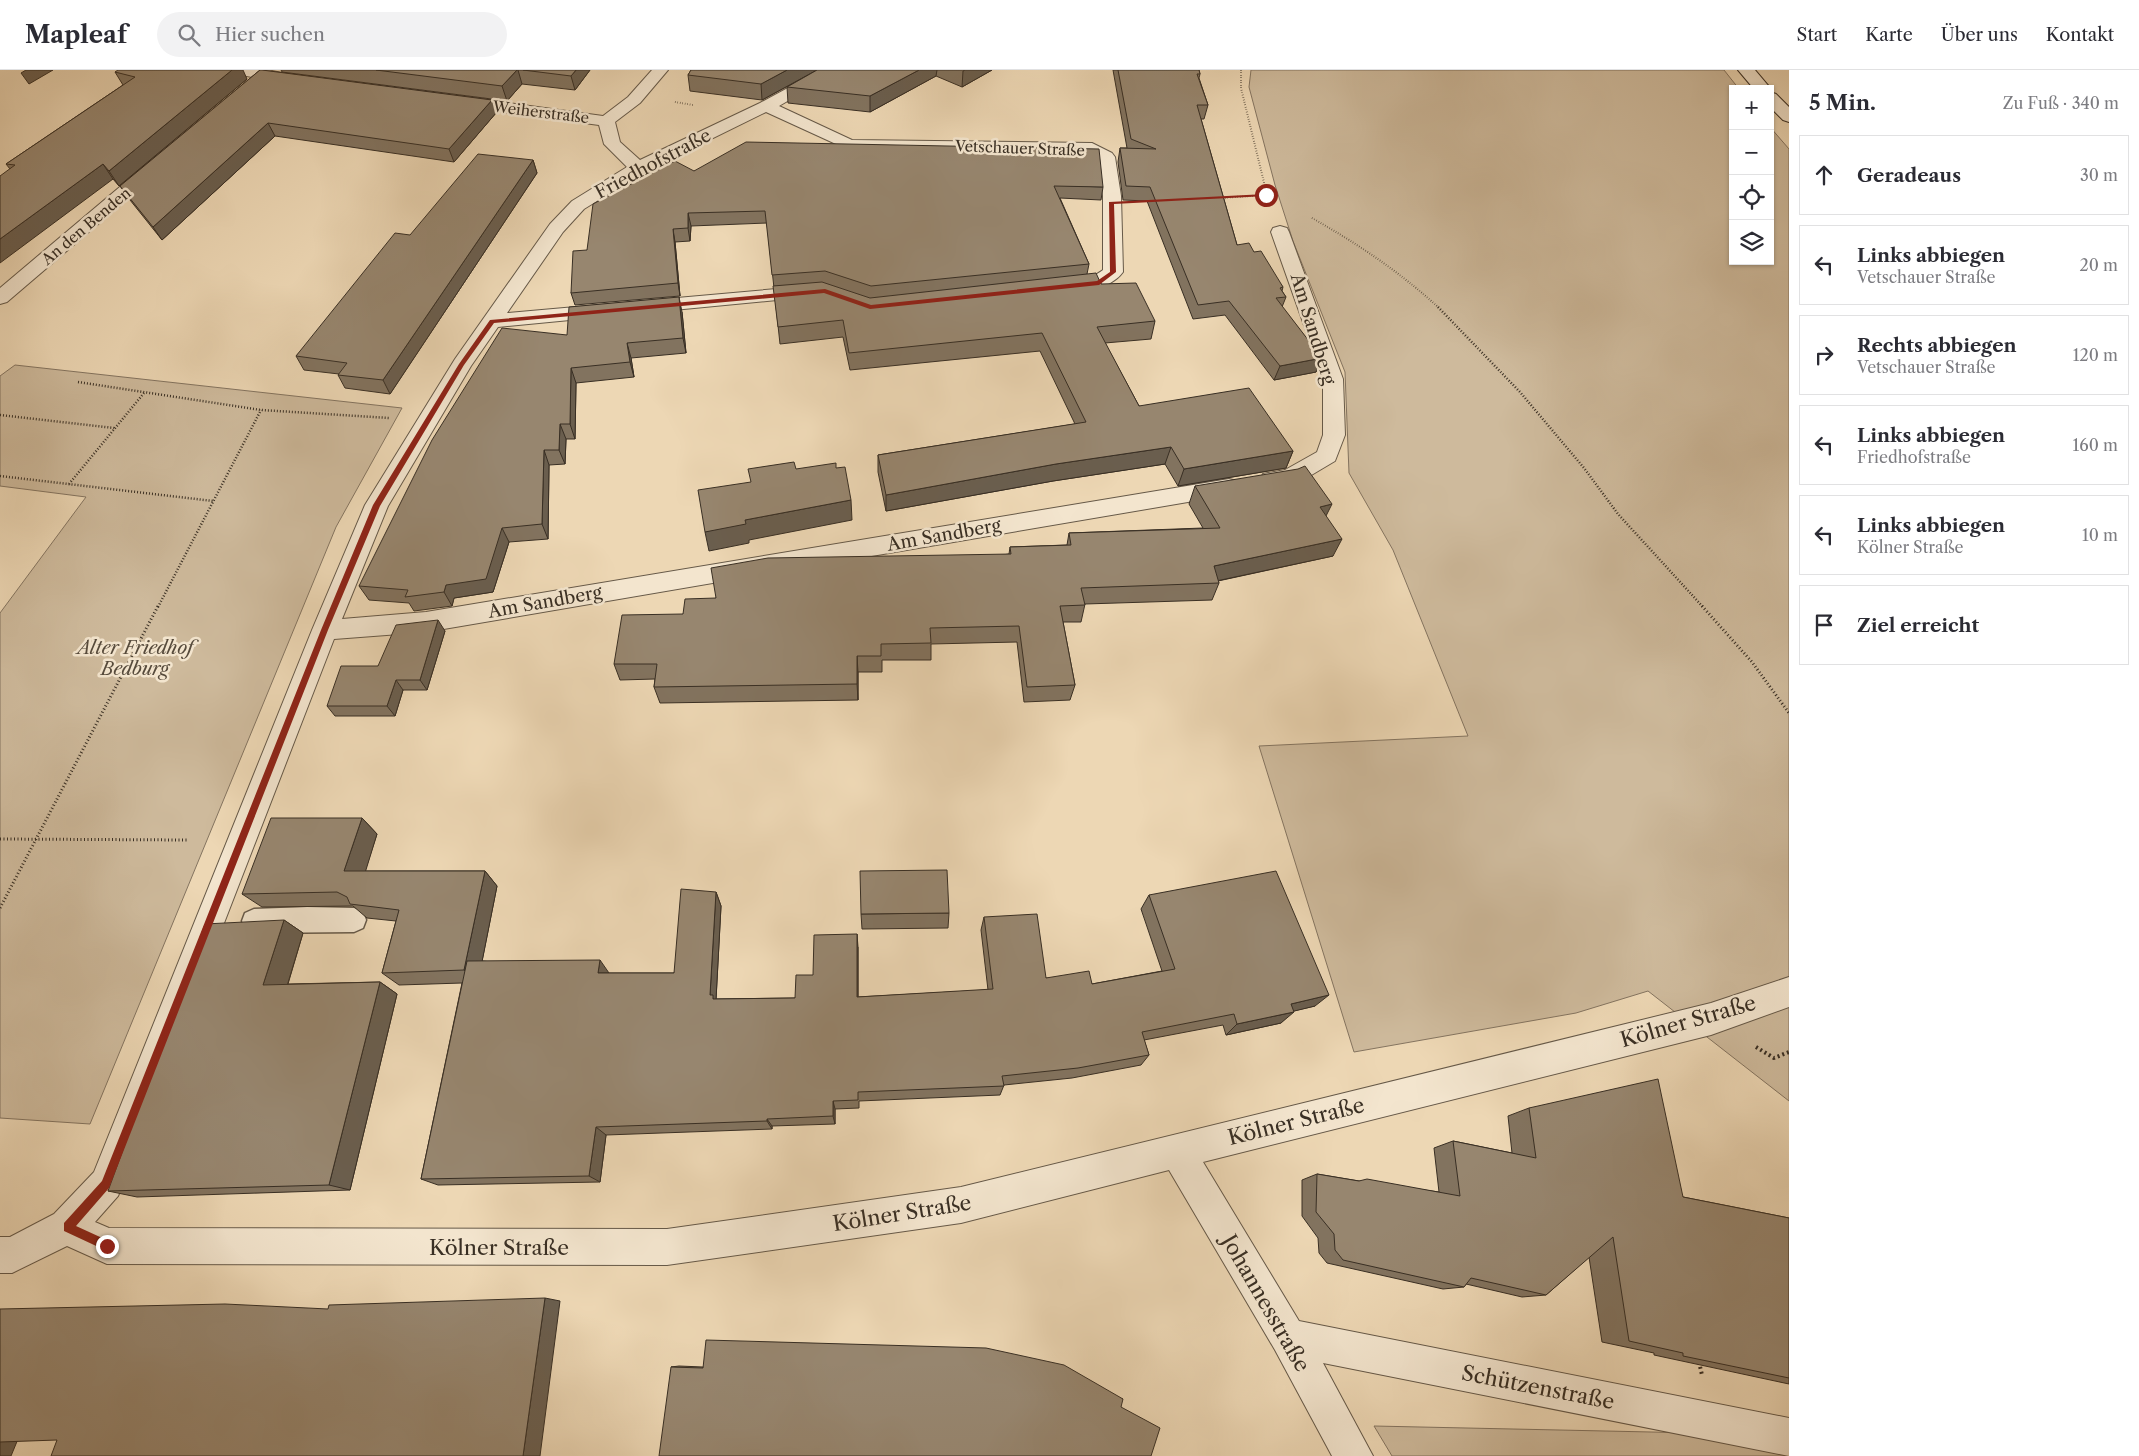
<!DOCTYPE html>
<html lang="de">
<head>
<meta charset="utf-8">
<style>
	body { margin:0; font-family:"Libre Caslon Text",serif; background:#f2f2f3; color:#2b2b33 }
	.controls { position:absolute; right:15px; top:15px; display:grid; overflow:hidden; border-radius:0px; box-shadow:0 1px 4px #0004 }
	.controls button { width:45px; height:45px; display:grid; place-items:center; padding:0; border:0; border-bottom:1px solid #e1e1e2; background:#fff; color:#2b2b33; font:25px sans-serif }
	.stop { position:absolute; width:15px; height:15px; margin:-11px; border:4px solid #8f2418; border-radius:50%; background:#fff }
	.stop.end { background:#8f2418; border-color:#fff; box-shadow:0 1px 5px #0008 }
	.list { margin:0; padding:0; list-style:none }
	h2 { display:flex; justify-content:space-between; align-items:center; height:65px; margin:0; padding:0 20px; font-size:21px }
	h2 small { font-size:16px; font-weight:400; color:#7c7c81 }
	.list li { display:grid; grid-template-columns:32px 1fr auto; gap:15px; align-items:center; box-sizing:border-box; height:80px; margin:0 10px 10px; padding:0 10px; border:1px solid #e1e1e2; border-radius:0px }
	.list b { display:block; font-size:19px; white-space:nowrap }
	.list p { margin:0; font-size:16px; white-space:nowrap; color:#7c7c81 }
	.list em { font-size:16px; font-style:normal; color:#7c7c81 }
	.icon { flex:none; width:28px; height:28px; fill:none; stroke:currentColor; stroke-width:2; stroke-linecap:round; stroke-linejoin:round }
	.map { position:relative; flex:none; width:1789px; height:1386px; overflow:hidden }
	header { display:flex; align-items:center; gap:30px; box-sizing:border-box; height:70px; padding:0 25px; background:#fff; border-bottom:1px solid #e1e1e2 }
	header strong { font-size:24px }
	nav { display:flex; gap:28px; margin-inline-start:auto; font-size:18px }
	.search { width:350px; height:45px; background:#f2f2f3; display:flex; align-items:center; gap:12px; box-sizing:border-box; padding:0 18px; border-radius:28px; color:#7c7c81; font-size:19px }
	main { display:flex }
	aside { flex:1; background:#fff }
	.map>svg:first-child { display:block }
	.green { fill:#ceba9c; stroke:#847460 }
	.lines { fill:none; stroke-linecap:round; stroke-linejoin:round }
	.service-casing { stroke:#665948; stroke-width:3 }
	.minor-casing { stroke:#665948; stroke-width:2 }
	.secondary-casing { stroke:#392f24; stroke-width:2 }
	.path-far3 { stroke:#392f24; stroke-width:2; stroke-dasharray:0.5 2; stroke-linecap:butt }
	.path-far2 { stroke:#392f24; stroke-width:2.5; stroke-dasharray:1 2; stroke-linecap:butt }
	.path-far1 { stroke:#392f24; stroke-width:3; stroke-dasharray:1 2.5; stroke-linecap:butt }
	.path { stroke:#392f24; stroke-width:4; stroke-dasharray:2 3; stroke-linecap:butt }
	.service { fill:#f3e5ce; fill-rule:evenodd }
	.minor { fill:#f3e5ce; fill-rule:evenodd }
	.secondary { fill:#f3e5ce; fill-rule:evenodd }
	.wall { fill:#82735f; stroke:#392f24 }
	.shaded-wall { fill:#6a5e4e; stroke:#392f24 }
	.building { fill:#97866f; stroke:#392f24 }
	.route { fill:#8f2418 }
	.labels { text-anchor:middle; dominant-baseline:central; stroke-width:5; stroke-linejoin:round; paint-order:stroke }
	.far-street-label { font-size:15px; fill:#392f24; stroke:#f3e5ce }
	.street-label { font-size:18px; fill:#392f24; stroke:#f3e5ce }
	.park-label { font-size:18px; font-style:italic; fill:#574b3c; stroke:#f3e5ce }
	.near-street-label { font-size:21px; fill:#392f24; stroke:#f3e5ce }
</style>
</head>
<body>
<header>
<strong>Mapleaf</strong>
<div class="search"><svg class="icon" aria-label="search" viewBox="0 0 24 24"><circle cx="10" cy="10" r="6"/><path d="M15 15l6 6"/></svg>Hier suchen</div>
<nav><a>Start</a><a>Karte</a><a>Über uns</a><a>Kontakt</a></nav>
</header>
<main>
<div class="map">
<svg width="1789" height="1386" viewBox="0 0 1789 1386">
	<rect width="100%" height="100%" fill="#edd7b4"/>
	<filter id="stains"><feTurbulence type="fractalNoise" baseFrequency=".004" numOctaves="4"/><feColorMatrix values="0 0 0 0 .2 0 0 0 0 .09 0 0 0 0 .02 0 0 0 .5 -.17"/></filter>
	<radialGradient id="worn" r=".72"><stop offset=".6" stop-color="#630" stop-opacity="0"/><stop offset="1" stop-color="#630" stop-opacity=".3"/></radialGradient>
	<path class="green" d="M1251,0H1724L1739,19H1733V191H1770V57L1789,79V1031L1648,921L1576,943L1354,982L1259,676L1468,666L1393,480L1349,403L1345,302L1293,171L1275,115L1249,17Z
		M15,295L402,338L336,457L90,1054L0,1048V543L86,427L0,416V306Z
		M1374,1356L1789,1365V1386H1392Z"/>
	<g class="lines">
		<defs>
			<path id="service" d="M307,837L354,838L363,842L366,850L363,858L354,862L254,863L245,859L242,851L245,843L254,839Z"/>
			<path id="minor" d="M233,0H267L297,6L299,9L291,14L241,5Z
				M652,0H668L640,33L615,52L620,72L640,90L760,33L821,0H841L779,36L852,70L1092,73L1112,83L1115,87L1121,126L1123,202C1110,220 1075,226 1055,221L1052,217L1055,213C1073,208 1088,212 1103,200V126L1098,90L1083,82L849,80L766,42L644,102L584,139L563,162L507,243L811,216L818,218L821,222L818,226L498,257L471,296L388,436L342,549L426,542L1229,409L1237,411L1240,417L1237,423L1229,425L426,562L334,569L123,1114L118,1126L95,1152L109,1158L667,1159L961,1117L1711,933L1789,907V937L1711,965L1203,1092L1299,1251L1789,1348V1386L1323,1293L1373,1386H1332L1275,1280L1169,1100L961,1153L667,1195L107,1194L67,1176L12,1203H0V1167H10L54,1144L94,1102L312,560L365,435L455,289L550,154L572,131L627,97L604,74L599,55L458,36L450,31L458,26L603,46L628,27Z
				M153,93L159,94L162,98L159,102L7,232L0,234V218L147,94Z
				M1280,156L1287,158L1289,162L1343,309L1345,365L1335,391L1298,413L1271,418L1263,416L1260,410L1263,404L1285,400L1317,382L1323,365V309L1271,162L1273,158Z"/>
			<path id="secondary" d="M1738,0H1755L1771,19H1754Z
				M1770,22L1776,24L1789,37V52L1783,50L1770,37Z"/>
		</defs>
		<use href="#service" class="service-casing"/>
		<use href="#minor" class="minor-casing"/>
		<use href="#secondary" class="secondary-casing"/>
		<path class="path-far3" d="M1241,0V18L1269,133
			M675,32L693,35
			M1220,128L1266,125L1275,130
			M1312,148C1358,174 1400,202 1439,238"/>
		<path class="path-far2" d="M1438,237L1520,322L1584,398L1618,444L1703,537
			M78,312L261,340L389,348
			M0,345L114,358
			M0,406L213,431
			M69,414L144,323
			M158,537L261,340"/>
		<path class="path-far1" d="M1702,536L1752,592L1789,643
			M0,769L188,770
			M0,838L158,536"/>
		<path class="path" d="M1756,977L1774,988L1789,982
			M1699,1292L1702,1305"/>
		<use href="#service" class="service"/>
		<use href="#minor" class="minor"/>
		<use href="#secondary" class="secondary"/>
	</g>
	<path class="wall" d="M260,0L492,30L496,43L454,92L275,66L162,170L130,130L120,116Z
		M281,0H590L575,20L522,14L507,31L282,2Z
		M691,0H992L962,17L936,6L870,42L788,33L787,17L808,5L762,30L690,21L688,5Z
		M1113,0H1199L1200,4L1199,8L1208,35L1204,49H1201L1237,175L1254,182L1283,217L1282,221L1286,227L1282,237L1322,288L1316,302L1274,310L1225,245L1193,249L1147,131L1123,130L1118,92L1120,78H1127Z
		M115,2L247,9L119,116L113,109L10,99L6,94L123,15Z
		M533,90L537,103L390,324L345,318L338,305L339,304L304,300L296,286L410,165Z
		M694,101L1103,117L1101,130L1060,128L1089,194L1087,204L1155,251L1151,269L1105,273L1139,336L1293,381L1286,398L1178,416L1165,394L1053,411L886,441L878,402V385L1075,354L1040,281L850,300L843,267L780,274L767,153L691,156L690,171L675,172L680,226L575,235L571,223L587,180Z
		M682,242L686,283L631,288L634,307L576,313L575,369H566L565,394L549,395L548,469L509,472L493,522L454,528L452,536L414,541L409,533L369,530L359,516L567,265Z
		M1195,416L1326,446L1333,486L1218,511L1219,513L1212,530L1085,534L1081,552H1063L1075,615L1070,630L1024,632L1017,572L931,574V590H882V602H858V630L660,633L654,617L655,609L620,610L614,594L683,544L716,528L1009,484L1010,477L1067,475L1069,463L1203,458L1189,434Z
		M445,561L427,620H403L395,646H335L327,636L378,596Z
		M362,748L377,764L365,801H485L497,816L482,891L609,903H674L716,822L721,836L716,929L795,928L813,905L858,877V927L988,920L981,860L984,847L1046,908L1092,914L1162,901L1141,839L1149,825L1315,936L1293,941L1281,953L1226,965L1223,955L1144,970L1149,985L1141,995L1072,1008L1004,1015L1000,1025L859,1031V1038L835,1039V1054L772,1056V1059L606,1065L600,1112L438,1115L421,1109L462,913L399,915L382,903L396,851L367,848L353,836L262,837L242,824Z
		M949,843L948,858L862,859L861,844Z
		M284,850L303,863L288,914L380,912L397,924L350,1120L137,1127L108,1121Z
		M1529,1038L1683,1127L1789,1148V1314L1654,1285V1283L1602,1272L1589,1187L1546,1225L1522,1227L1466,1214L1464,1217L1443,1219L1327,1193L1319,1183L1318,1168L1302,1146V1110L1317,1104L1359,1111L1439,1122L1434,1078L1453,1071L1512,1083L1508,1046Z
		M679,1296L703,1297L1123,1329L671,1297Z"/>
	<path class="shaded-wall" d="M26,0H53L29,14L21,3Z
		M232,0H243L247,9L119,116L109,101Z
		M517,0H518L522,14L507,31L502,16Z
		M576,0H590L575,20L571,6Z
		M787,0H817L762,30L761,14Z
		M919,0H937L936,6L870,42V26Z
		M965,0H992L962,17L963,1Z
		M492,30L496,43L454,92L449,79Z
		M268,53L275,66L162,170L153,157Z
		M533,90L537,103L390,324L383,310Z
		M103,94L113,109L0,193V169Z
		M688,143L691,156L690,171L688,158Z
		M673,159L675,172L680,226L678,213Z
		M679,227L682,242L686,283L683,268Z
		M627,273L631,288L634,307L630,292Z
		M1322,288L1316,302L1274,310L1280,296Z
		M571,298L576,313L575,369L570,354Z
		M560,354L566,369L565,394L559,380Z
		M1171,377L1165,394L1053,411L886,441V425L1056,394Z
		M544,380L549,395L548,469L542,454Z
		M1293,381L1286,398L1178,416L1184,399Z
		M851,430L852,450L749,470V473L709,481L705,462L745,450Z
		M1332,434L1323,452L1320,437Z
		M502,458L509,472L493,522L454,528L452,536L444,522L446,515Z
		M1342,469L1333,486L1207,513L1214,496Z
		M438,550L445,561L427,620L420,610Z
		M857,586L858,602V630L857,614Z
		M396,610L403,620L395,646L387,636Z
		M362,748L377,764L361,816L344,801Z
		M485,801L497,816L478,912L464,900Z
		M716,822L721,836L716,930L719,936L710,925Z
		M284,850L303,863L284,926L263,915Z
		M857,864L858,877V938L857,927Z
		M600,890L609,903H598Z
		M380,912L397,924L350,1120L329,1115Z
		M1329,925L1315,936L1278,945L1291,934Z
		M1294,942L1281,953L1226,965L1237,954Z
		M833,1031L835,1039V1054L833,1046Z
		M767,1049L772,1056V1059L767,1051Z
		M596,1057L606,1065L600,1112L589,1106Z
		M545,1228L560,1231L540,1386H523Z
		M18,1369L11,1386H0V1371Z"/>
	<path class="building" d="M118,0H232L109,101L103,94L0,169V106L15,95L6,94L135,7L115,2Z
		M260,0H262L492,30L449,79L268,53L153,157L120,116Z
		M376,0H517L502,16Z
		M523,0H576L571,6Z
		M691,0H787L761,14L688,5Z
		M817,0H919L870,26L787,17Z
		M1118,0H1199L1200,4H1197L1208,35H1197L1237,175L1249,173L1254,182L1261,181L1283,217L1280,218L1286,227L1276,228L1322,288L1280,296L1229,231L1198,235L1150,117L1126,116L1120,78L1156,79L1131,69Z
		M746,72L1099,79L1103,117L1054,116L1089,194L871,216L825,201L772,205L765,141L688,143V158L673,159L678,213L571,223L573,181L587,180L593,134L675,91L694,101Z
		M478,84L533,90L383,310L338,305L347,293L296,286L395,163L410,165Z
		M1096,203L1101,214L1136,213L1155,251L1097,257L1139,336L1249,318L1293,381L1184,399L1171,377L1056,394L886,425L878,385L1086,352L1042,263L849,283L843,250L778,257L773,216L822,212L870,228Z
		M679,227L683,268L627,273L630,292L571,298L570,354H560L559,380H544L542,454L502,458L486,509L446,515L444,522L405,527L408,520L359,516L432,370L502,258L567,265L569,237Z
		M794,392L796,399L836,393V398L845,397L851,430L745,450L746,454L705,462L698,420L751,412L748,399Z
		M1305,396L1332,434L1320,437L1342,469L1214,496L1219,513L1081,518L1085,535L1060,536L1075,615L1027,617L1019,556L930,558L931,573L881,574V586H857V614L654,617L657,594H614L622,545L683,544L685,529L716,528L711,498L768,488L1011,484L1010,477L1071,475L1069,463L1220,458L1195,416L1298,399Z
		M438,550L420,610H396L387,636H327L341,596H378L396,555Z
		M271,748H362L344,801H485L464,900L382,903L399,840L350,834L347,827L337,822L242,824Z
		M947,800L949,843L861,844L860,801Z
		M1276,801L1329,925L1291,934L1294,942L1237,954L1234,944L1142,962L1149,985L1078,998L1002,1006L1004,1016L858,1022V1030L833,1031V1046L767,1049V1051L596,1057L589,1106L421,1109L467,891L600,890L598,903H674L681,819L716,822L710,925H713V929L795,928L796,905H813L814,865L857,864V927L993,919L984,847L1037,844L1046,908L1089,901L1092,914L1175,899L1149,825Z
		M284,850L263,915L380,912L329,1115L108,1121L205,854Z
		M1658,1009L1683,1127L1789,1148V1308L1683,1286V1283L1629,1271L1613,1167L1546,1225L1471,1208L1464,1217L1343,1190L1335,1180L1334,1164L1316,1142L1317,1104L1359,1111L1367,1109L1460,1126L1453,1071L1536,1088L1529,1038Z
		M545,1228L523,1386H51L57,1370L0,1372V1239L225,1234L328,1239L329,1235Z
		M706,1270L986,1278L1064,1295L1123,1329L1121,1337L1160,1358L1151,1386H659L671,1297L703,1298Z"/>
	<path class="route" d="M1266,124L1267,126L1114,134L1116,202L1099,215L870,239L824,223L494,253L464,295L380,436L328,560L109,1118L76,1156L111,1172V1180L107,1181L64,1161V1153L102,1111L321,560L373,435L459,294L490,250L825,219L871,235L1097,211L1110,202L1109,132Z"/>
	<g class="labels">
		<g class="far-street-label">
			<text transform="translate(541 42) rotate(7)">Weiherstraße</text>
			<text transform="translate(1020 78) rotate(2)">Vetschauer Straße</text>
			<text transform="translate(86 156) rotate(-40)">An den Benden</text>
		</g>
		<g class="street-label">
			<text transform="translate(653 94) rotate(-28)">Friedhofstraße</text>
			<text transform="translate(1313 259) rotate(73)">Am Sandberg</text>
			<text transform="translate(944 465) rotate(-10)">Am Sandberg</text>
			<text transform="translate(545 532) rotate(-10)">Am Sandberg</text>
		</g>
		<g class="park-label">
			<text x="135" y="578">Alter Friedhof<tspan x="135" dy="21">Bedburg</tspan></text>
		</g>
		<g class="near-street-label">
			<text transform="translate(1688 951) rotate(-16)">Kölner Straße</text>
			<text transform="translate(1296 1051) rotate(-14)">Kölner Straße</text>
			<text transform="translate(902 1143) rotate(-9)">Kölner Straße</text>
			<text x="499" y="1177">Kölner Straße</text>
			<text transform="translate(1266 1233) rotate(60)">Johannesstraße</text>
			<text transform="translate(1538 1317) rotate(11)">Schützenstraße</text>
		</g>
	</g>
	<rect width="100%" height="100%" filter="url(#stains)"/>
	<rect width="100%" height="100%" fill="url(#worn)"/>
</svg>
<div class="controls">
<button>+</button>
<button>−</button>
<button><svg class="icon" aria-label="locate" viewBox="0 0 24 24"><circle cx="12" cy="12" r="6"/><path d="M12 2v4M12 18v4M2 12h4M18 12h4"/></svg></button>
<button><svg class="icon" aria-label="layers" viewBox="0 0 24 24"><path d="M12 4l9 5-9 5-9-5zM3 14l9 5 9-5"/></svg></button>
</div>
<div class="stop" style="left:1266px;top:125px"></div>
<div class="stop end" style="left:107px;top:1176px"></div>
</div>
<aside>
<h2>5 Min.<small>Zu Fuß · 340 m</small></h2>
<ul class="list">
<li><svg class="icon" aria-label="ahead" viewBox="0 0 24 24"><path d="M12 20V5M6 11l6-6 6 6"/></svg><div><b>Geradeaus</b></div><em>30 m</em></li>
<li><svg class="icon" aria-label="left" viewBox="0 0 24 24"><path d="M17 20v-9H6M10 6l-5 5 5 5"/></svg><div><b>Links abbiegen</b><p>Vetschauer Straße</p></div><em>20 m</em></li>
<li><svg class="icon" aria-label="right" viewBox="0 0 24 24"><path d="M7 20v-9h11M14 6l5 5-5 5"/></svg><div><b>Rechts abbiegen</b><p>Vetschauer Straße</p></div><em>120 m</em></li>
<li><svg class="icon" aria-label="left" viewBox="0 0 24 24"><path d="M17 20v-9H6M10 6l-5 5 5 5"/></svg><div><b>Links abbiegen</b><p>Friedhofstraße</p></div><em>160 m</em></li>
<li><svg class="icon" aria-label="left" viewBox="0 0 24 24"><path d="M17 20v-9H6M10 6l-5 5 5 5"/></svg><div><b>Links abbiegen</b><p>Kölner Straße</p></div><em>10 m</em></li>
<li><svg class="icon" aria-label="arrive" viewBox="0 0 24 24"><path d="M6 21V4h12l-3 4 3 4H6"/></svg><div><b>Ziel erreicht</b></div></li>
</ul>
</aside>
</main>
</body>
</html>
